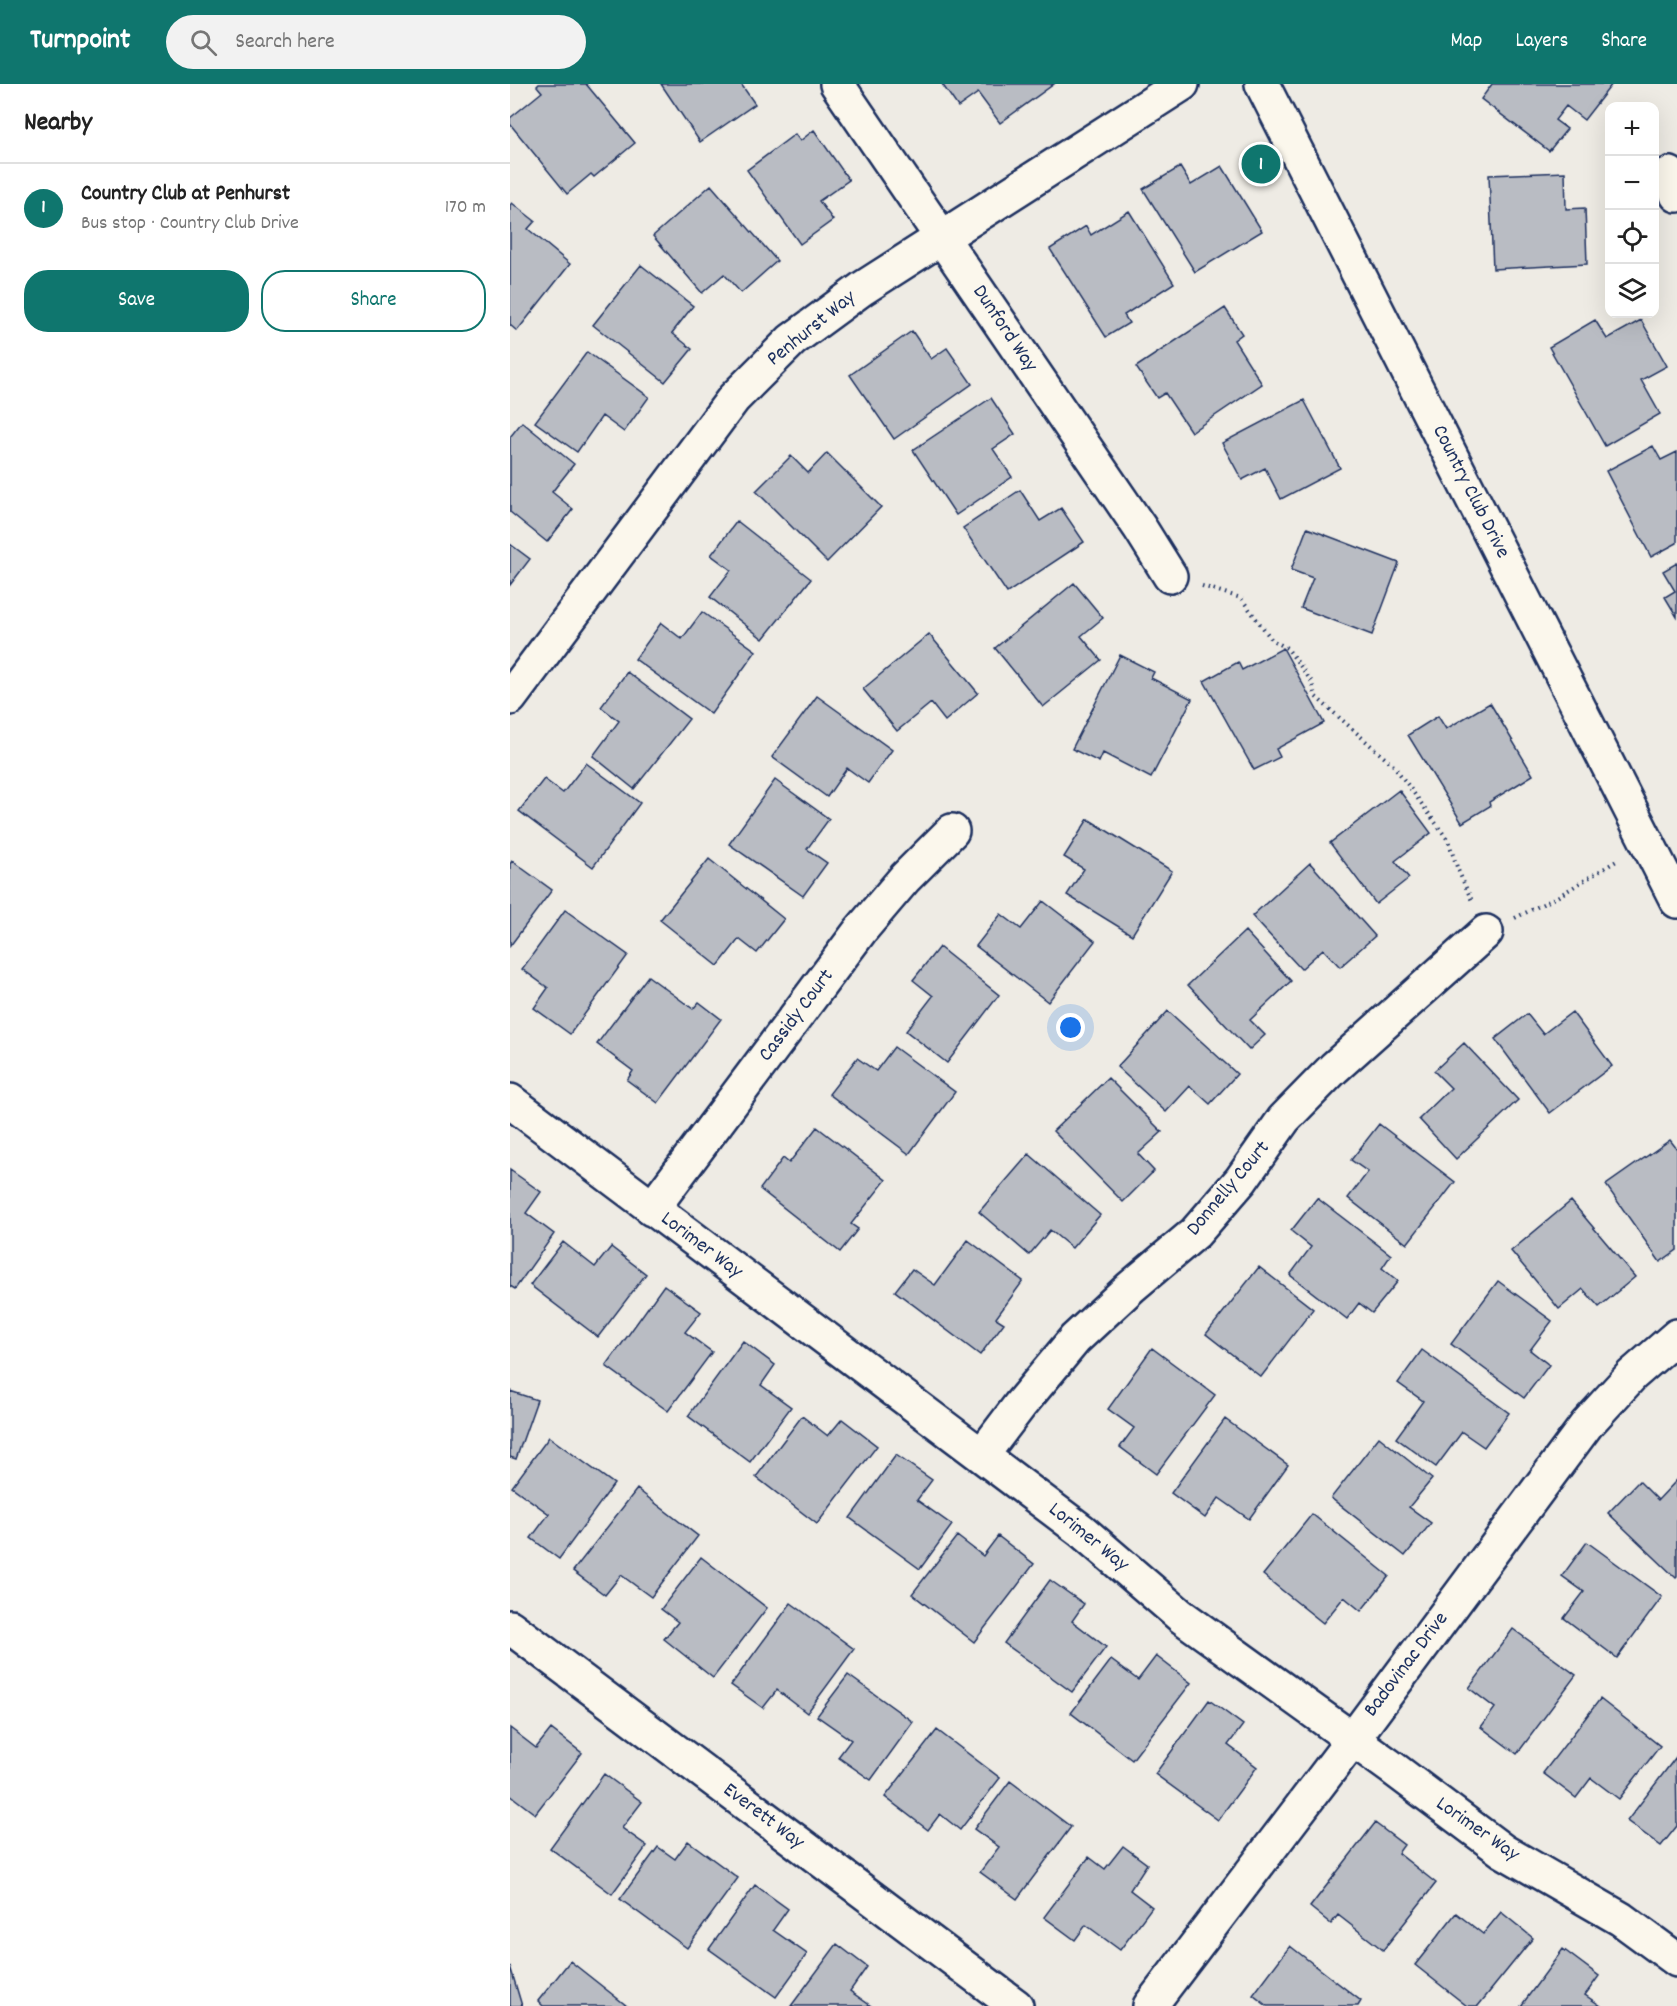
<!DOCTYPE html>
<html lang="en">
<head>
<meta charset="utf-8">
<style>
	body { margin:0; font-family:Dekko,sans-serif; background:#f2f2f2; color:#222 }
	.controls { position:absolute; right:18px; top:18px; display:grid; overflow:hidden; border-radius:12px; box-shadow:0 6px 24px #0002 }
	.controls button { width:54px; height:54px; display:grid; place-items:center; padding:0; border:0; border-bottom:2px solid #e0e0e0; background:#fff; color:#222; font:30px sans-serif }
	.you { position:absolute; left:561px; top:944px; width:21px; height:21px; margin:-15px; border:4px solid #fff; border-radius:50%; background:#1a73e8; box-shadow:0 0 0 9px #1a73e833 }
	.badge { display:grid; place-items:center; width:39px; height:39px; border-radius:50%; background:#0f766e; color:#fff; font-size:20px; font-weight:700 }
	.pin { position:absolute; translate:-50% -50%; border:3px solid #fff; box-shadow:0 2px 6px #0006 }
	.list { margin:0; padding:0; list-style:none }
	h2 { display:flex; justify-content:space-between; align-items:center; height:78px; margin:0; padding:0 24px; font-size:26px }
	h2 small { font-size:20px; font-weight:400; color:#767676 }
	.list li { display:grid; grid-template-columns:39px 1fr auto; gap:18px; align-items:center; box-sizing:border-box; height:90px; padding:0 24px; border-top:2px solid #e0e0e0 }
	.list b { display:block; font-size:22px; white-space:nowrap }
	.list p { margin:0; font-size:20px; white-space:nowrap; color:#767676 }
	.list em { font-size:20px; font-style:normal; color:#767676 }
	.actions { display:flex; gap:12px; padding:18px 24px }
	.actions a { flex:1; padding:14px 0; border:2px solid #0f766e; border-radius:24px; text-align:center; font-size:21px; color:#0f766e }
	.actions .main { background:#0f766e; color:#fff }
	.icon { flex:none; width:33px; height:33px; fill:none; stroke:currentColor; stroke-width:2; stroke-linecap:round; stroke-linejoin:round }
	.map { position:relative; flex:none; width:1167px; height:1922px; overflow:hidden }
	header { display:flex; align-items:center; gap:36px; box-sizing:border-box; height:84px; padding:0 30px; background:#0f766e; color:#fff }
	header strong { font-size:28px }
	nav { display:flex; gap:33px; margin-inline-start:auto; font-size:21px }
	.search { width:420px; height:54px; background:#f2f2f2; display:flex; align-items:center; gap:15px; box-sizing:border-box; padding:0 21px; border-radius:33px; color:#767676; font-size:22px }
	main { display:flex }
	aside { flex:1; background:#fff }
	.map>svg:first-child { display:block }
	.building { fill:#b9bcc3; stroke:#1b2f5e; stroke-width:1.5 }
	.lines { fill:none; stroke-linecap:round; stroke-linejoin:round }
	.minor-casing { stroke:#1b2f5e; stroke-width:38 }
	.tertiary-casing { stroke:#1b2f5e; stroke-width:38 }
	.path { stroke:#1b2f5e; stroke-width:4; stroke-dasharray:1.5 4.5; stroke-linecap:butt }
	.minor { stroke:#fbf7ec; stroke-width:33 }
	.tertiary { stroke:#fbf7ec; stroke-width:33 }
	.labels { text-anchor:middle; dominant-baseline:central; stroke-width:6; stroke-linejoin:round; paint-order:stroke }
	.street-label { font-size:21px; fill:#1b2f5e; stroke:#fbf7ec }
</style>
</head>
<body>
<header>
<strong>Turnpoint</strong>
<div class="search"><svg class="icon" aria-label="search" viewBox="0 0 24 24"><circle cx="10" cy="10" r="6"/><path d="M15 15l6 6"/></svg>Search here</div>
<nav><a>Map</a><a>Layers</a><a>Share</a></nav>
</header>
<main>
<aside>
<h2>Nearby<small></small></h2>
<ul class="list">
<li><span class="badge">1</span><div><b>Country Club at Penhurst</b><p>Bus stop · Country Club Drive</p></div><em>170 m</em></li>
</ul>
<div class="actions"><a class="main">Save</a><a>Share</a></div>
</aside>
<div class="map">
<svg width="1167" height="1922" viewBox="0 0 1167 1922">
	<rect width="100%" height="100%" fill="#eeebe4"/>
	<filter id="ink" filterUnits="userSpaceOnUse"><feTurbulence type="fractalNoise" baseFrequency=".0167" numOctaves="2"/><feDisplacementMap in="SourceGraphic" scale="12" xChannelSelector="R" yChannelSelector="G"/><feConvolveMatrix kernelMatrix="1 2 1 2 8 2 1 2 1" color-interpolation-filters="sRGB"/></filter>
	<g filter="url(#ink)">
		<path class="building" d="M29,0H76L125,59L84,93L81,90L57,110L0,40V34L32,8L27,2Z
			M151,0H231L245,20L190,58Z
			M432,0H544L490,39L468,9L448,23Z
			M982,0H1102L1074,36L1056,22L1045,36L1057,45L1039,67L971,15Z
			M304,46L339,96L309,117L323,136L290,160L237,86L285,50L290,57Z
			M712,82L752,147L685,188L633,105L670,83L681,101Z
			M1055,88L1056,125L1075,124L1077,180L983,185L979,91Z
			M201,101L267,177L231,209L214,190L192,209L143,152Z
			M2,119L25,137L18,145L60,180L7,247L0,241V121Z
			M619,127L664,199L614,231L619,239L596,253L540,165L576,142L581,151Z
			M131,181L183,222L162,249L182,265L155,298L83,241Z
			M715,224L732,250L724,256L752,300L681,348L655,309L647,314L626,283Z
			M1085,236L1097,255L1131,236L1157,282L1131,296L1150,330L1095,362L1039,263Z
			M402,247L421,275L437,264L462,300L384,355L340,291Z
			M77,268L139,313L114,348L92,332L67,368L25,338Z
			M481,314L505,350L483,365L502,393L446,431L403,366Z
			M794,316L830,384L771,415L755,384L732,396L712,359Z
			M12,338L64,380L42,408L63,425L37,458L0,428V353Z
			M1143,362L1151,376L1167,368V459L1141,473L1096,387Z
			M317,369L371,423L317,478L246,407L281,372L298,389Z
			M510,406L530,437L551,424L574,458L497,509L453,444Z
			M227,437L301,495L253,555L200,513L221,486L201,471Z
			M797,444L889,479L862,551L791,524L803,494L781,486Z
			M0,460L20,475L0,501Z
			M1167,479V533L1155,513L1165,507L1153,487Z
			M564,499L593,534L571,552L591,576L533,623L485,564Z
			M192,528L246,567L201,630L125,575L151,539L172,555Z
			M419,550L468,609L435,637L421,619L387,647L353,605Z
			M773,564L814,639L766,665L770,673L744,686L694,597L728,578L732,586Z
			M610,571L644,588L641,594L682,615L641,694L593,669L589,678L562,665Z
			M117,588L179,635L124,705L83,672L109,637L91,623Z
			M307,612L382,666L358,699L337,684L317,713L262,673Z
			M980,619L1023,691L979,718L980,722L952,739L898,651L928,632L936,645Z
			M76,679L130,719L83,783L9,727L34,695L53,709Z
			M265,696L319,735L297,765L317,779L293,812L219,760Z
			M889,706L921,749L885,777L899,794L866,820L820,759Z
			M578,735L662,787L622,851L557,811L574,785L554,773Z
			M199,775L274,835L247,869L229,855L208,882L150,836Z
			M2,777L42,806L0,862V780Z
			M800,779L865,852L830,883L813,865L791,885L742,832Z
			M533,817L585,857L538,918L466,862L491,830L511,845Z
			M55,826L118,871L60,950L24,924L38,904L12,885Z
			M735,847L781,897L740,936L755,951L739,966L678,901Z
			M429,863L489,911L437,979L396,947L423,912L403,896Z
			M138,892L183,925L189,918L211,935L148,1019L117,996L123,987L87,960Z
			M658,927L727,990L700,1020L680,1002L656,1028L607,983Z
			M1062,928L1102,982L1040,1029L985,955L1017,930L1033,950Z
			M954,959L1008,1016L946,1075L909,1035L941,1004L924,987Z
			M384,963L445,1008L399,1070L319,1010L347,974L366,987Z
			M598,994L652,1048L628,1070L644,1087L613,1118L543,1047Z
			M869,1040L945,1098L897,1160L838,1114L858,1088L841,1076Z
			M307,1043L376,1096L341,1140L348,1145L330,1168L250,1105L273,1074L279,1079Z
			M1160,1056L1167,1065V1166L1150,1178L1096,1101Z
			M519,1070L590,1131L562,1164L540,1146L519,1171L469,1128Z
			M0,1086L31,1108L16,1129L44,1150L5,1205L0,1202Z
			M807,1114L881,1171L872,1184L888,1197L862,1229L849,1219L837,1235L780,1191L801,1163L781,1147Z
			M1061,1117L1125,1193L1089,1223L1073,1205L1049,1225L1001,1167Z
			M458,1156L513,1197L486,1234L494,1239L470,1271L385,1207L402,1185L425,1201Z
			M53,1158L85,1183L101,1163L136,1190L88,1253L20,1201Z
			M749,1183L803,1225L751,1293L696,1250Z
			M988,1197L1042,1237L1020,1266L1039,1281L1014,1314L941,1260Z
			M154,1201L191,1228L175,1248L202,1268L158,1327L96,1282Z
			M233,1257L265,1281L251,1301L281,1323L240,1378L178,1332Z
			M642,1264L705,1311L646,1390L610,1363L624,1344L598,1325Z
			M912,1266L999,1329L974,1363L952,1348L926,1383L886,1354L913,1317L888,1299Z
			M0,1307L27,1316L6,1375L0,1373Z
			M292,1332L318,1352L332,1335L367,1362L307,1440L246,1393Z
			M715,1335L778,1381L739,1435L709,1414L695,1434L661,1409Z
			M39,1353L104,1400L49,1475L21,1454L39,1430L2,1403Z
			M869,1353L922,1395L899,1423L921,1439L895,1472L821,1414Z
			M386,1371L422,1396L407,1416L442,1441L410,1485L340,1434Z
			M1167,1396V1493L1166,1494L1098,1429L1129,1397L1148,1416Z
			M127,1405L188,1452L141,1513L111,1491L95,1511L63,1487Z
			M802,1430L879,1492L851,1527L834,1513L813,1539L753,1491Z
			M447,1452L473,1472L488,1452L524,1480L464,1558L402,1510Z
			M1077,1458L1152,1513L1107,1574L1054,1534L1074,1508L1052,1492Z
			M191,1473L257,1524L203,1594L154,1555L168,1538L151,1525Z
			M540,1496L574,1520L562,1537L596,1563L562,1608L494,1559Z
			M281,1519L344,1565L297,1629L267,1606L253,1624L221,1601Z
			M1003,1545L1066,1591L1007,1670L971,1643L985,1624L959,1604Z
			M646,1572L681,1599L622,1676L561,1629L601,1576L628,1596Z
			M338,1591L403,1638L361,1696L328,1673L341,1656L307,1632Z
			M1090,1615L1150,1662L1109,1715L1081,1694L1066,1714L1033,1689Z
			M699,1616L733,1641L718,1661L747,1683L708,1736L645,1690Z
			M0,1644L26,1664L41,1645L72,1669L25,1730L0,1711Z
			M427,1646L490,1694L450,1746L430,1730L418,1746L375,1713Z
			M1166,1673L1167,1742L1151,1762L1117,1737Z
			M94,1690L132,1718L112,1744L137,1762L102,1810L40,1764Z
			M500,1697L561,1743L507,1815L470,1788L489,1763L464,1745Z
			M865,1739L894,1761L888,1769L926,1799L873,1866L828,1831L821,1840L800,1823Z
			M178,1757L228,1794L177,1864L110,1815L148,1763L165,1775Z
			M613,1762L637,1780L620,1806L642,1823L610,1866L576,1841L565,1856L534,1833L579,1773L595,1785Z
			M245,1801L278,1825L263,1846L297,1870L266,1913L199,1865Z
			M991,1828L1023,1854L968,1922H957L905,1881L946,1829L973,1850Z
			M327,1860L357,1883L340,1907L361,1922H281Z
			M780,1862L851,1917L848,1922H757L743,1911Z
			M1053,1865L1089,1892L1075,1911L1091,1922H1011Z
			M60,1877L117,1922H33L28,1917Z
			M0,1882L12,1922H0Z"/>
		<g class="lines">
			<defs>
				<path id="minor" d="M327,0L630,444L660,492
					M1160,90L1167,111
					M0,614L224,314L282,256L353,204L672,0
					M0,1017L572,1447L671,1532L881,1683L993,1767L1111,1835L1167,1876
					M142,1125L350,847L395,794L442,747
					M472,1371L510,1321L565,1255L621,1203L685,1149L731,1096L774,1035L824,984L976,848
					M0,1543L506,1922
					M640,1922L843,1655L1077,1340L1122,1291L1167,1252"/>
				<path id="tertiary" d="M752,0L1167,817"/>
			</defs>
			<use href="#minor" class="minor-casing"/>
			<use href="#tertiary" class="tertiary-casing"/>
			<path class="path" d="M692,502L731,514L762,556L777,564L802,598L805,612L884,682L938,756L948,786L963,819
				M1005,834L1047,813L1108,776"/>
			<use href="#minor" class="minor"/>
			<use href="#tertiary" class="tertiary"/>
		</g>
	</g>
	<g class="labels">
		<g class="street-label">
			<text transform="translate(302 245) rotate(-39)">Penhurst Way</text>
			<text transform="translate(494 245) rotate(56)">Dunford Way</text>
			<text transform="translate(960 408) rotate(63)">Country Club Drive</text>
			<text transform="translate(287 932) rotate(-53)">Cassidy Court</text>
			<text transform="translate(719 1105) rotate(-50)">Donnelly Court</text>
			<text transform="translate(191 1162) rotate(37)">Lorimer Way</text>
			<text transform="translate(578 1454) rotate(39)">Lorimer Way</text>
			<text transform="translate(897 1581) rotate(-53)">Badovinac Drive</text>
			<text transform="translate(253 1733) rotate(37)">Everett Way</text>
			<text transform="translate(967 1746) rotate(35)">Lorimer Way</text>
		</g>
	</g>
</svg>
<div class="controls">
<button>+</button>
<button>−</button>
<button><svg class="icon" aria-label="locate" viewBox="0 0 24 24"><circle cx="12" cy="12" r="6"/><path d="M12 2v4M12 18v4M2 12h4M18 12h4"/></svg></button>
<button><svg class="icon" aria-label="layers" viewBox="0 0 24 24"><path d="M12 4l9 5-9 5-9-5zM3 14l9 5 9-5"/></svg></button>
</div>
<div class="you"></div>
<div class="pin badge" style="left:751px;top:80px">1</div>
</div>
</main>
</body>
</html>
